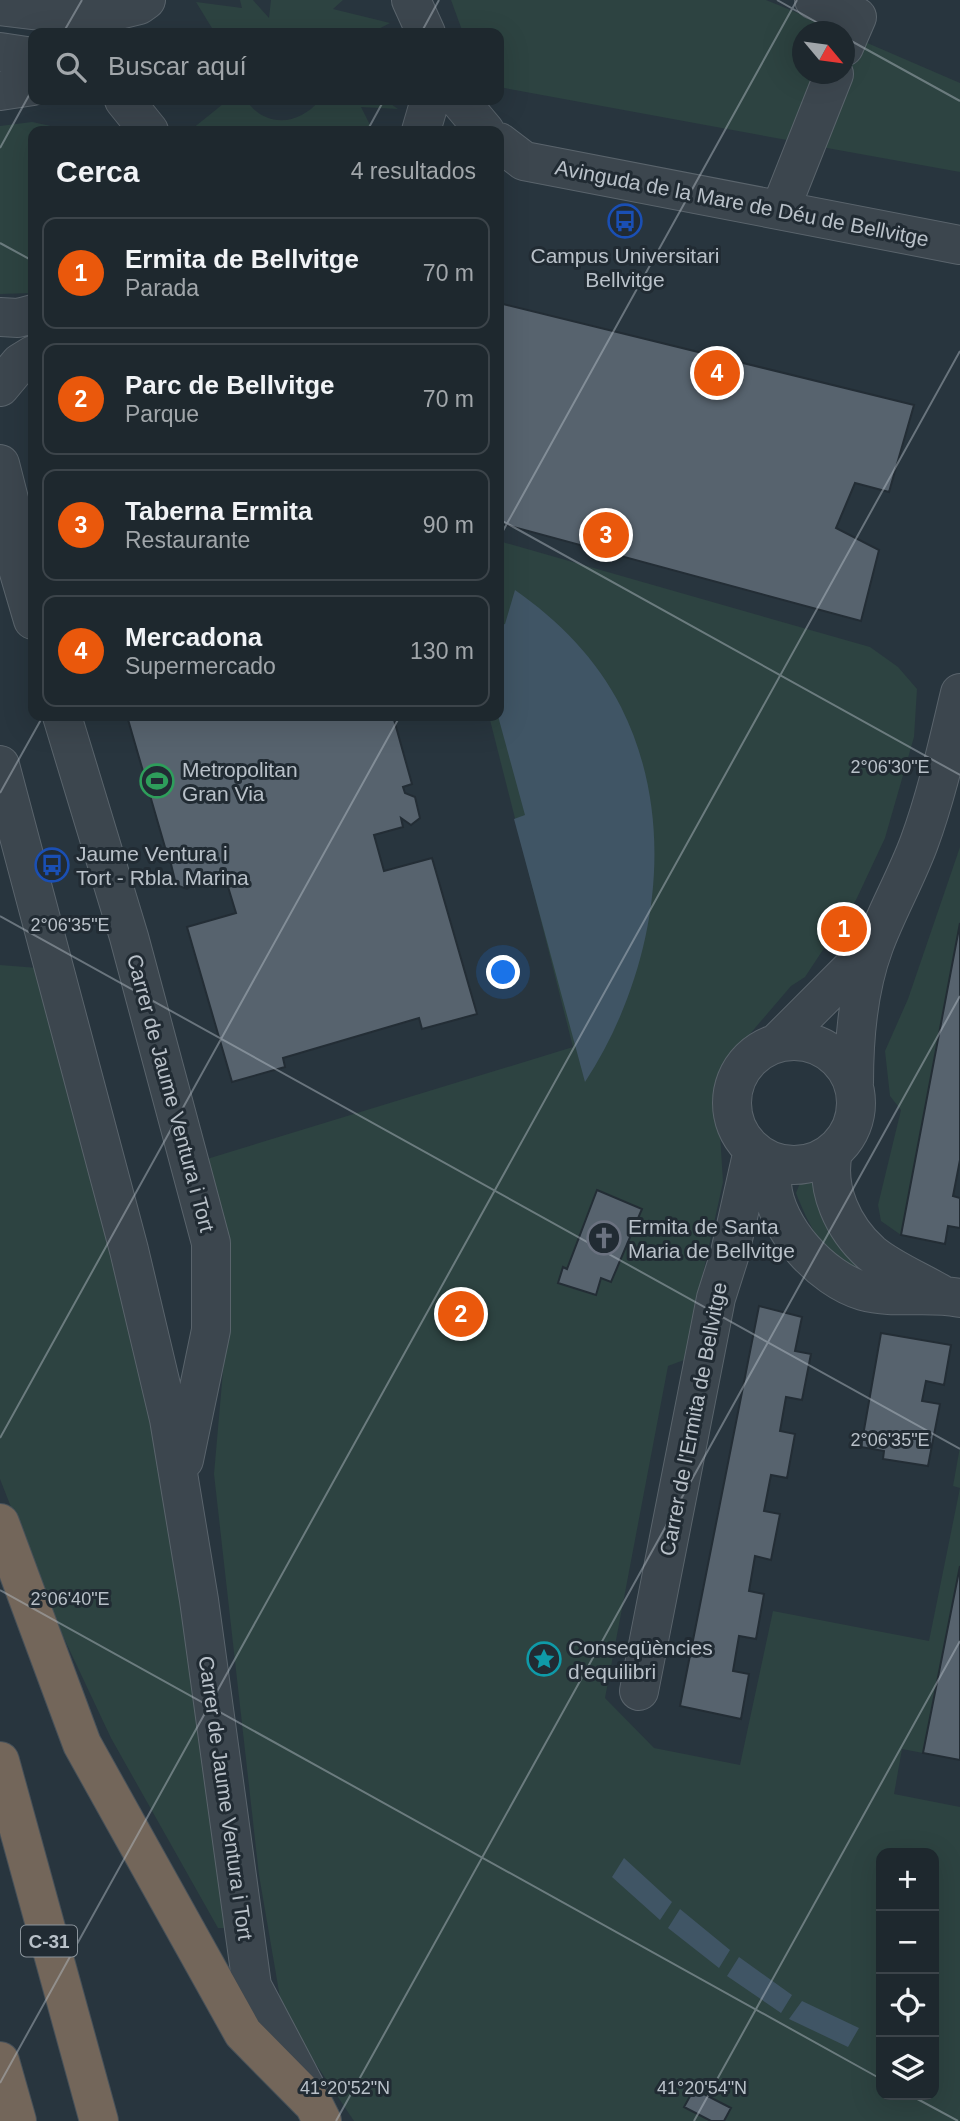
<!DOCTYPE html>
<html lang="es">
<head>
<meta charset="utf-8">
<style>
	body { margin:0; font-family:Helvetica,sans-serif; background:#263036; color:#f1f3f6 }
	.controls { position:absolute; right:21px; bottom:21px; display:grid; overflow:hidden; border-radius:14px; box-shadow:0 7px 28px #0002 }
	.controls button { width:63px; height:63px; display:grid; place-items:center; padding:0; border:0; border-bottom:2px solid #3c444a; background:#1e282e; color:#f1f3f6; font:35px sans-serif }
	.compass { position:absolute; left:792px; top:21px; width:63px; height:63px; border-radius:50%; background:#1e282e; box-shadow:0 7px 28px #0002; rotate:119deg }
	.you { position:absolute; left:504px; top:973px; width:24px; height:24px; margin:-18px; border:5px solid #fff; border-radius:50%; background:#1a73e8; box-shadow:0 0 0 10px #1a73e833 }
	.badge { display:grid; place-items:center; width:46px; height:46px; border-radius:50%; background:#ea580c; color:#fff; font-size:23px; font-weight:700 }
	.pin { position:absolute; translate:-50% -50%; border:4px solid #fff; box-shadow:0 2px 7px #0006 }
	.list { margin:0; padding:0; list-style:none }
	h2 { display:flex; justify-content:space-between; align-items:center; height:91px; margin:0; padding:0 28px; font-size:30px }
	h2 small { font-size:23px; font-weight:400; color:#a1a6aa }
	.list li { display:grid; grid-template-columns:46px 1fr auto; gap:21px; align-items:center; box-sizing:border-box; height:112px; margin:0 14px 14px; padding:0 14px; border:2px solid #3c444a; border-radius:14px }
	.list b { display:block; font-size:26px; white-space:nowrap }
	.list p { margin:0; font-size:23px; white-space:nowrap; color:#a1a6aa }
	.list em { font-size:23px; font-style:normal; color:#a1a6aa }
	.icon { flex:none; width:38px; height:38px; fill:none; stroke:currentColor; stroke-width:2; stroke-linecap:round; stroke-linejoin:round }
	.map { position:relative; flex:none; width:960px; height:2121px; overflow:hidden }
	.search { position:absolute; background:#1e282e; box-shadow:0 7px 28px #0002; left:28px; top:28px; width:476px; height:77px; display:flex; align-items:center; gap:18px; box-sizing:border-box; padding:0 24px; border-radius:14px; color:#a1a6aa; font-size:26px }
	.panel { position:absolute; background:#1e282e; box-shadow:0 7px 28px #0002; left:28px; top:126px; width:476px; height:595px; border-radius:14px }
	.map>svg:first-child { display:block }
	.green { fill:#2d4341; fill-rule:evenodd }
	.water { fill:#405565 }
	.building { fill:#57636e; stroke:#232d35; stroke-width:2 }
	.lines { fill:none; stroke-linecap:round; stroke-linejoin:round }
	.minor-casing { stroke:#5a646c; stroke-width:40 }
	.highway-casing { stroke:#475159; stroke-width:40 }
	.minor { stroke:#3c464e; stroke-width:38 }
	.highway { stroke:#73665a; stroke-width:38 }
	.ticks { fill:none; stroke:#b9c1c9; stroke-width:2; stroke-opacity:0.45 }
	.labels { text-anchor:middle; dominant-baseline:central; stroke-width:6; stroke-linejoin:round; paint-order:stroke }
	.shield { fill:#212b33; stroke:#8b949c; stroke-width:2 }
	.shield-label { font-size:19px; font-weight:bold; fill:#b9c1c9 }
	.street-label { font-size:21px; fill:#b9c1c9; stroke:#212b33 }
	.poi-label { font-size:21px; fill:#b9c1c9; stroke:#212b33; text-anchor:start }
	.ticks-label { font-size:18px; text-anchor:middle; fill:#b9c1c9; stroke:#212b33; stroke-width:6; stroke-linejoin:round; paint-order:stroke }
</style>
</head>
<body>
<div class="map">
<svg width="960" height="2121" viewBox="0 0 960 2121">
	<rect width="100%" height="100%" fill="#28353e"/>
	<path class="green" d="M240,0H253L269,18L271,0H343L333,9L390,23L371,33H302L279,30L215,33L196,2L242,8Z
		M451,0H766L827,25L831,31L802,32V74H815L787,140L499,87V33H463Z
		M865,42L960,83V172L816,146L857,48Z
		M228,100H246C266,129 299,125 320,100H385L398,109L361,107L373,131L192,129Z
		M32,122L74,131H33V293L0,294V126Z
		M499,541L870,647L898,667L917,689L914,737L885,838L856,900L805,977L791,986L738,1048L718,1101L723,1182L684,1360L668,1366L605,1698L654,1748L740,1765L773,1611L929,1641L960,1488L953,1486L960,1447V1566L923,1753L902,1749L894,1794L960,1807V2121H354L283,2015L259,1875L214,1474L230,1291L207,1159L573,1047L489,716H499ZM881,1853H934V2095H881Z
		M960,847V923L901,1235L881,1221L878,1205L901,1110L890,1096L885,1051L908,999Z
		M0,965L38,968L176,1503L225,1928H218L111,1738L54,1617L0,1479Z
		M818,1176L862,1267L859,1274C825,1258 809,1226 796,1193L802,1178Z"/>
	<path class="water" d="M515,590C558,620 597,659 621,707C681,826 655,975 585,1082L514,819L525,815L498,716L499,626L505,624Z
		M624,1858L672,1902L660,1920L612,1877Z
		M680,1909L730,1950L719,1968L668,1928Z
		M739,1957L792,1995L781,2013L727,1976Z
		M802,2001L859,2028L848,2047L789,2019Z"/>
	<path class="building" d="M499,303L914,405L889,492L855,483L836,528L879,550L861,621L499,523Z
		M127,716H393L412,784L403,787L405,793L415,797L420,818L411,825L401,818L403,827L374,835L384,871L432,858L477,1014L422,1029L419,1018L283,1058L285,1067L232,1082L187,927L236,913L225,877L196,886L191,878V886L187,889L176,885L171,864L177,857L175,852L167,854Z
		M960,923V1160L953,1196L960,1198V1228L948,1226L945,1244L901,1235Z
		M597,1190L642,1209L611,1282L601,1278L596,1295L558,1283L563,1267L567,1269Z
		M759,1306L802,1317L795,1351L811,1354L802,1400L786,1397L780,1431L795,1434L787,1478L771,1475L764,1511L780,1514L771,1560L755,1556L749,1591L764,1594L756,1639L739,1636L733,1671L749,1674L741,1719L680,1706Z
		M881,1333L951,1345L944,1385L926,1381L922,1401L940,1404L928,1466L883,1459L884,1451L861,1447Z
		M960,1566V1760L923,1753Z
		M694,2089L731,2108L724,2121H711L684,2107Z"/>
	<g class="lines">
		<defs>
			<path id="minor" d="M411,0L426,33
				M814,0L857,17L844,47
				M0,6L90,17L139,5L146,0
				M0,52L33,57
				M0,91L33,86
				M124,100L149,131
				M459,100L485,131
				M421,131L430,100
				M499,142L524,161L960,245
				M780,210L834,74
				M0,317L18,318L33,314
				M0,387L20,363L33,355
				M0,464L13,515L18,569L33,620
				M62,716L129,937L211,1243V1330L184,1460
				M0,765L129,1250L169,1419L199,1600L252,1986L309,2094
				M779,1041L874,946
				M732 1103a62 62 0 1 1 124 0a62 62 0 1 1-124 0Z
				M854,1083C854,1037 858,989 874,946C887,911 906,878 919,843C937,794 948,743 960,693
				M833,1152C825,1189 843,1228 871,1253C890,1269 919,1281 941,1294
				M775,1162C774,1169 771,1177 772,1184C775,1228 822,1279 863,1291C895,1300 928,1291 960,1298
				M639,1691L716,1298L729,1257L753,1150"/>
			<path id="highway" d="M0,1523L82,1744L243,2033L314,2105L322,2121
				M0,1761L99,2121
				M0,2061L17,2121"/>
		</defs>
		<use href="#minor" class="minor-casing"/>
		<use href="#highway" class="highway-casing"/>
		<use href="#minor" class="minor"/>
		<use href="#highway" class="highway"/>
	</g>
	<path class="ticks" d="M777,0L834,32M63,33L82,0M421,33L439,0M844,37L960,101M367,131L384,100M0,148L33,88M0,243L33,261M499,519L960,775M499,538L797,0M0,793L43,716M0,916L960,1449M0,1438L400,716M0,1590L881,2079M0,2083L960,351M910,2095L958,2121M336,2121L960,996M694,2121L960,1641"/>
	<defs>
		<symbol id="bus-ring" viewBox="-11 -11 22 22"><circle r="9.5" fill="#212b33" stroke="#1a4fb4" stroke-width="1.5"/><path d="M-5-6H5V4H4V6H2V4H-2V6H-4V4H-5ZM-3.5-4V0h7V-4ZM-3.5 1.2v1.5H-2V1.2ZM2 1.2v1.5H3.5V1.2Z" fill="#1a4fb4"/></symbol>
		<symbol id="stadium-ring" viewBox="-11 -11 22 22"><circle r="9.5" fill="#212b33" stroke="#2e9e5b" stroke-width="1.5"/><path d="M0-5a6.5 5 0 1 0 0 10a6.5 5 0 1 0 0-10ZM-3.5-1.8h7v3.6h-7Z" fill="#2e9e5b"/></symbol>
		<symbol id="church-ring" viewBox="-11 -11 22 22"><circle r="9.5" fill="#212b33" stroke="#6b7280" stroke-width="1.5"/><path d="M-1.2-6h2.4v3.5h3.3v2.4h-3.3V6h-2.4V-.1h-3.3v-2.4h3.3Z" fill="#6b7280"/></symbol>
		<symbol id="sight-ring" viewBox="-11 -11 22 22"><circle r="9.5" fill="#212b33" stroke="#0f9aa8" stroke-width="1.5"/><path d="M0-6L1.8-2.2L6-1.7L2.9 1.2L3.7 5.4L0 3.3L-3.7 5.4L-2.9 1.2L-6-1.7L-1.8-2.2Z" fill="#0f9aa8"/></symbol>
	</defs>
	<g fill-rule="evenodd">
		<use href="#bus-ring" x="606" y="202" width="38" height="38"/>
		<use href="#stadium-ring" x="138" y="762" width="38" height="38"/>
		<use href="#bus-ring" x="33" y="846" width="38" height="38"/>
		<use href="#church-ring" x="585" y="1219" width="38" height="38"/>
		<use href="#sight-ring" x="525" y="1640" width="38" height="38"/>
	</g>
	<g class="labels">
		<rect class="shield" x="21" y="1925.5" width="56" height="31" rx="5"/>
		<g class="shield-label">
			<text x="49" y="1941">C-31</text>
		</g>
		<g class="street-label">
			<text transform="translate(742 203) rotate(11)">Avinguda de la Mare de Déu de Bellvitge</text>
			<text transform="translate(171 1093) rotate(75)">Carrer de Jaume Ventura i Tort</text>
			<text transform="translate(693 1419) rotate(-79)">Carrer de l'Ermita de Bellvitge</text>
			<text transform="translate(226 1798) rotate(82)">Carrer de Jaume Ventura i Tort</text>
		</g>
		<g class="poi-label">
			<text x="625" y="255" text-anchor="middle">Campus Universitari<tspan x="625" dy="24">Bellvitge</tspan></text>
			<text x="182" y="769">Metropolitan<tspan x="182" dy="24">Gran Via</tspan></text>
			<text x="76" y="853">Jaume Ventura i<tspan x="76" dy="24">Tort - Rbla. Marina</tspan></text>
			<text x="628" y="1226">Ermita de Santa<tspan x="628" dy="24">Maria de Bellvitge</tspan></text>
			<text x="568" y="1647">Conseqüències<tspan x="568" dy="24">d'equilibri</tspan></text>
		</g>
	</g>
	<g class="ticks-label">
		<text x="890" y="773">2°06'30"E</text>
		<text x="70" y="931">2°06'35"E</text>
		<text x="890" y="1446">2°06'35"E</text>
		<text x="70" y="1605">2°06'40"E</text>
		<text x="345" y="2094">41°20'52"N</text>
		<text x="702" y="2094">41°20'54"N</text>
	</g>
</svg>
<div class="controls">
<button>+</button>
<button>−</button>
<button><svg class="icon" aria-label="locate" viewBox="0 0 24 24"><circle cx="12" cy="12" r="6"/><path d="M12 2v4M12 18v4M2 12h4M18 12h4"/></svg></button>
<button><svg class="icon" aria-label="layers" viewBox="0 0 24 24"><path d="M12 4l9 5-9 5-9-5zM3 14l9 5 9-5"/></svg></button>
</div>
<svg class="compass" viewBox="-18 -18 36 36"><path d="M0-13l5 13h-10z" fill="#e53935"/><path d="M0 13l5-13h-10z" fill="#a1a6aa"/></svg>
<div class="you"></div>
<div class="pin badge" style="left:844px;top:929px">1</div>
<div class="pin badge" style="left:461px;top:1314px">2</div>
<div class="pin badge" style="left:606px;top:535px">3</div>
<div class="pin badge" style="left:717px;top:373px">4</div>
<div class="search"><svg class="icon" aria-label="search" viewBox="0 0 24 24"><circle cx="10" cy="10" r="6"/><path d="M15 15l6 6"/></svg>Buscar aquí</div>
<section class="panel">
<h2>Cerca<small>4 resultados</small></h2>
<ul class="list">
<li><span class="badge">1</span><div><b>Ermita de Bellvitge</b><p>Parada</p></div><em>70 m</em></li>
<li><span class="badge">2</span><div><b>Parc de Bellvitge</b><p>Parque</p></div><em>70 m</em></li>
<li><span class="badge">3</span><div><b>Taberna Ermita</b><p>Restaurante</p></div><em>90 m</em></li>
<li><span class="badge">4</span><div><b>Mercadona</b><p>Supermercado</p></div><em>130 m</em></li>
</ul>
</section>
</div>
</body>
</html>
